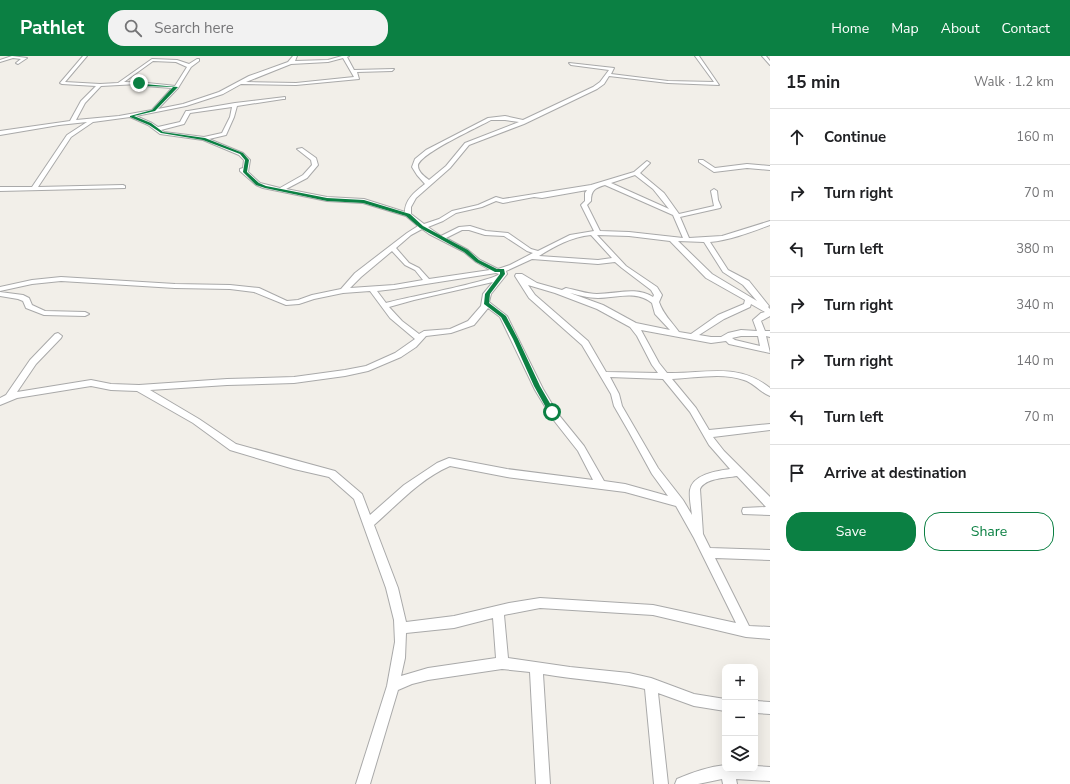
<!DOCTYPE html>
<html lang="en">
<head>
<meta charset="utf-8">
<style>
	body { margin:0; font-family:"Nunito Sans",sans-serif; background:#f2f2f2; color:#202124 }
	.controls { position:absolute; right:12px; bottom:12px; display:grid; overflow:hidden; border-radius:8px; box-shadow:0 4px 16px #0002 }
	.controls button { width:36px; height:36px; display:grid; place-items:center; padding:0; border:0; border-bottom:1px solid #e0e0e0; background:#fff; color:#202124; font:20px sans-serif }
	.stop { position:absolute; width:12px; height:12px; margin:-9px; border:3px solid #0b8043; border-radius:50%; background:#fff }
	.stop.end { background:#0b8043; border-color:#fff; box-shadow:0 1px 4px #0008 }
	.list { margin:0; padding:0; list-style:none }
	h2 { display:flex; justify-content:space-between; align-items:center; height:52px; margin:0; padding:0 16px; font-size:17px }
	h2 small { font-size:13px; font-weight:400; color:#757577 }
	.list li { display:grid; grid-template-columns:26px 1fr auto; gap:12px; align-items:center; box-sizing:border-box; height:56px; padding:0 16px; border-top:1px solid #e0e0e0 }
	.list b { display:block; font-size:15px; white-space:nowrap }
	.list em { font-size:13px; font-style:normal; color:#757577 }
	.actions { display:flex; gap:8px; padding:12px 16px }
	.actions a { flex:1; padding:9px 0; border:1px solid #0b8043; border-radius:16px; text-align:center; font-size:14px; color:#0b8043 }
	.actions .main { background:#0b8043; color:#fff }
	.icon { flex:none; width:22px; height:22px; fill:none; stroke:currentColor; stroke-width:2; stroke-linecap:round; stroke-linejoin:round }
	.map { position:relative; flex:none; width:770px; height:728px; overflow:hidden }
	header { display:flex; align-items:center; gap:24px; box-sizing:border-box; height:56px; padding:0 20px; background:#0b8043; color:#fff }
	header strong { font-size:19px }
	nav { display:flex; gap:22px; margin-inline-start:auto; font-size:14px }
	.search { width:280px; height:36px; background:#f2f2f2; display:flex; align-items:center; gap:10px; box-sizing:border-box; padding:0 14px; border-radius:16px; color:#757577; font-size:15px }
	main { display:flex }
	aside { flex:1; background:#fff }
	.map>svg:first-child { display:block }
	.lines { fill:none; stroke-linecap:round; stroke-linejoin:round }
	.minor-casing { stroke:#a9a9a9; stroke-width:2 }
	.minor { fill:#fff; fill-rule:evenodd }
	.route { fill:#0b8043 }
</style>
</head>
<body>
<header>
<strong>Pathlet</strong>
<div class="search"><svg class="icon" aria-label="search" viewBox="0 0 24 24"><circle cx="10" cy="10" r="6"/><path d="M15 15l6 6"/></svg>Search here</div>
<nav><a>Home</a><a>Map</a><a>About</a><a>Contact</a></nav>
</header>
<main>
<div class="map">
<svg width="770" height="728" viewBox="0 0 770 728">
	<rect width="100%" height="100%" fill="#f2efe9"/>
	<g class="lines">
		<defs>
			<path id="minor" d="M12,0L27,2L18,8L16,7L21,3L13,2L0,6V4Z
				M83,0H87L65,26L100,28L118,27L152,3L177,4L189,8L197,3H199V5L191,11L178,32L158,53L183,48L219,36L249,20L288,6L293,0H297L295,5L328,4L342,0H349L347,1L354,14L394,13L392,15L357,16L359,23L296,29L241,28L223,38L186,50L136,60L152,67L158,71L180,66L186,55H188L235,47L285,41V43H283L237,50L234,61L226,79L209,83L243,97L250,104L248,116L260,127L280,132L303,119L312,109L311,104L297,93L302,92L316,102L318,109L307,122L286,133L327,141L364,143L405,156C405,143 416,135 425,128L417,119L412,111L415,103L426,94L488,62L505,60L523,64L593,31L600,26L609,14L571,9L569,7L614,12L611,18L668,25L714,26L695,0H699L719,29L668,27L609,20L604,28L597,33L524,68L469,89L450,112L416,142L411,151V158L424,168L439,163L452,155L478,149L496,141L503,143L591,129L634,116L647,105L650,107L640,117L664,137L679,158L714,150L711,135L714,133L717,135L718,144L721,151L720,152L680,161L689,182L722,180L770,165V169C751,176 731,184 710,186L728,214L749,225L769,250L768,251L770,253V260L761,265L765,275H770V281L766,280L770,297L729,288L726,285L711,287L641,274L659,307L667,317C705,318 738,306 770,332V340C761,337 754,327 744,324C722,316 695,322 672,323L696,352L709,374L770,368V374L713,381L724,395L770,441V459L743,458L742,455L743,452L766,451L737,420C726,422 705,422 700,433L703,478L710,492L770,494V504L715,502L749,570L770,571V583L746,581L653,559L540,552L504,559L508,602L570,611L629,617L651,622L694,638L725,643V655L694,650L658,637L668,728H654L645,633C612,625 577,624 543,618L550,728H536L530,616L502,613L428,624L412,628L398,634L370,728H356L387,630L395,586L394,564L386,532L354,443L329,421L294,413L230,394L193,367L137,335L111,334L91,330L17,342L0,349V342L6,339L30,304L55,278L58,277L62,280L61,282L36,308L17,336L91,324L111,328L139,329L227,323L294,321L345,314L366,310L395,297L415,283L390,262L370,235L343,237L314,243L299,248L286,249L254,236L230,233L175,232L61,225L32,228L0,235V231L32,224L61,221L175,228L230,229L259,232L287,245L298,244L312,239L341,233L355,217L407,177L418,170L406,160L363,147L327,145L263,132L256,129L240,115V113L243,112L244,104L239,99L203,84L160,78L148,69L130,61L93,66L71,81L38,131L123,129L125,130V132L0,135V131H32L67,79L87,66L59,69L0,79V75L70,65L81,45L96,30L62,28L60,27ZM343,2L354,21L296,27L246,26L291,8L328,6ZM153,5L176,6L187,11L175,30C158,28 141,26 124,26ZM138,28L144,30L172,32L152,54L119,60L76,64L85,47L101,30ZM232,51L230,61L222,77L204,81L164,76L161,74L184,68L190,57ZM491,64H505L519,66L465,87L446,110L429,124C425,121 418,116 418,110C418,98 479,71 491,64ZM635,119L653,133L669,153L611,127ZM605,129L673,159L683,182L629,176L600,175L587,149L591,145C591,134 595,132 605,129ZM587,134L585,137V145L581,149L594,175L570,179L538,195L531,193L508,177L486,175L470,170L459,171L441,180L428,171L443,165L456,157L482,151L496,145L503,147L534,141L542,142ZM422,173L429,178L464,196L476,206L490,214L429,223L419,212L409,207L396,192L411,179ZM462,174H469L485,179L504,180L527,195L533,197L510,209L498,213L480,204L468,194L446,182ZM591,179L612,202L598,204L539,200C555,190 571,181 591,179ZM597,179L629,180L670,185L706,222L745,244L744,248L718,259L691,278L679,276C671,265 663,258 659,246L662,239L657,231L626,210ZM678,185L704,186L723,216L743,229L757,245L712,218ZM392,195L405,209L415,214L423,224L394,229L350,232L361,221ZM532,203L598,208L615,206L622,212L651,234L654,239L653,241C636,230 616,238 597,238C587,238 576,234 566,232L562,234L537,227L522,218H516L515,220L529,242L582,289L611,338L614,350L629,376L652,418L668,440L625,428L604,425L584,390L558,358L543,333L507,260L489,246L491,238L507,218L506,215ZM496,217L499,218C494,225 403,242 386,247L377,235L394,233ZM493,226L483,238L481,250L468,265L450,273L424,275L419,278L402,265L389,251L414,244ZM528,229L555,237L597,253L630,271L637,280L652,309L658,317L606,316L588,285L535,239ZM570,237C579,239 588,242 598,242C616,242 636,234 652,247L655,258L670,274L636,267L603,249ZM751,248L765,256L761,257L753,264L757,275L741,274L728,277L721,281H711L699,279L724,263L750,251ZM488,252L500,261L535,334L552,362L578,395L593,424L507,413L449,402L437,407L404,429L370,459L362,438L335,415L236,388L199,363L150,334L227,329L294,327L345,320L368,315L401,301L416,291L426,280L451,277L474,269ZM741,280H758L760,290L735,284L732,282ZM610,321L663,323L690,356L709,389L730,413C717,415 693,418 690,434C689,441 691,451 692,459L683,444L658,412L622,350L619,338ZM450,410L507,421L625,436L676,450L694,482L736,567L653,549L540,542L509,547L454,560L406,566L398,532L374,469C398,448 420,423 450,410ZM493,562L496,602L428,612L401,620L405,602L406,577L454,572Z
				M762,0H766L770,5V9Z
				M699,104H703L715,112L747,108L770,110V114L747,112L714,116L699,106Z
				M0,236L23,239L29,242L32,249L45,255L85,256L89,258L85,260L44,259L26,252L23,245L18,243L0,240Z
				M755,645L770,646V658L755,657Z
				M725,709V713H755V710L770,711V725L736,723L737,728H723L722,723L698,728H675L677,723C693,716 708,711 725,709Z"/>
		</defs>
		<use href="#minor" class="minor-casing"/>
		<use href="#minor" class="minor"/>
	</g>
	<path class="route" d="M139,26L144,28L178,31L155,55L134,60L151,67L163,76L205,82L243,97L249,104L247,116L259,127L266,130L327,142L364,144L410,158L423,170L468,194L479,204L497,213H504L505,218L490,238L489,247L506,260L518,283L540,330L555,356L554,357H549L534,330L513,283L501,261L484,248L485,238L500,218V216H495L476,206L464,196L420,172L406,160L363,147L327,145L265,132L256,129L243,116L245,104L240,98L203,84L161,77L149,69L130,61V60L152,54L173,31L144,30L137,27Z"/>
</svg>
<div class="controls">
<button>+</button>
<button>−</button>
<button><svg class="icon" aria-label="layers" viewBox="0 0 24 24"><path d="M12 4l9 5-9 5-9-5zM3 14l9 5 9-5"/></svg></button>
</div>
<div class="stop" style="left:552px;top:356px"></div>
<div class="stop end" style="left:139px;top:27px"></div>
</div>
<aside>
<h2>15 min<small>Walk · 1.2 km</small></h2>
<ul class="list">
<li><svg class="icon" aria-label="ahead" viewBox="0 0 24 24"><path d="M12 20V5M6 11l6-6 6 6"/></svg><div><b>Continue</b></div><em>160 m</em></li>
<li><svg class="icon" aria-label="right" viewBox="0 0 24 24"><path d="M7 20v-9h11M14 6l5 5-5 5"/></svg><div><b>Turn right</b></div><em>70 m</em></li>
<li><svg class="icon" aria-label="left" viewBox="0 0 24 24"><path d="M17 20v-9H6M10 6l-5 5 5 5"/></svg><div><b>Turn left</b></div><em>380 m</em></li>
<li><svg class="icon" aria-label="right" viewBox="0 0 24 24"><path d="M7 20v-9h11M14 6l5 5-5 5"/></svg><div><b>Turn right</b></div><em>340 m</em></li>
<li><svg class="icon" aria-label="right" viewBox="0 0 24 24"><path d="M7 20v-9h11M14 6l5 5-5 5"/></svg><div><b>Turn right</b></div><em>140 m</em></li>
<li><svg class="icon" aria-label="left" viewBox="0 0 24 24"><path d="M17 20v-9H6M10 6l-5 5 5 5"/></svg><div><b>Turn left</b></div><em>70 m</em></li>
<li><svg class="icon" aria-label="arrive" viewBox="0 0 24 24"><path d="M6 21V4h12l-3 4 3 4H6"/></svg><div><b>Arrive at destination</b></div></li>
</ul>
<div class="actions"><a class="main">Save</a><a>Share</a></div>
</aside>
</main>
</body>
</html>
